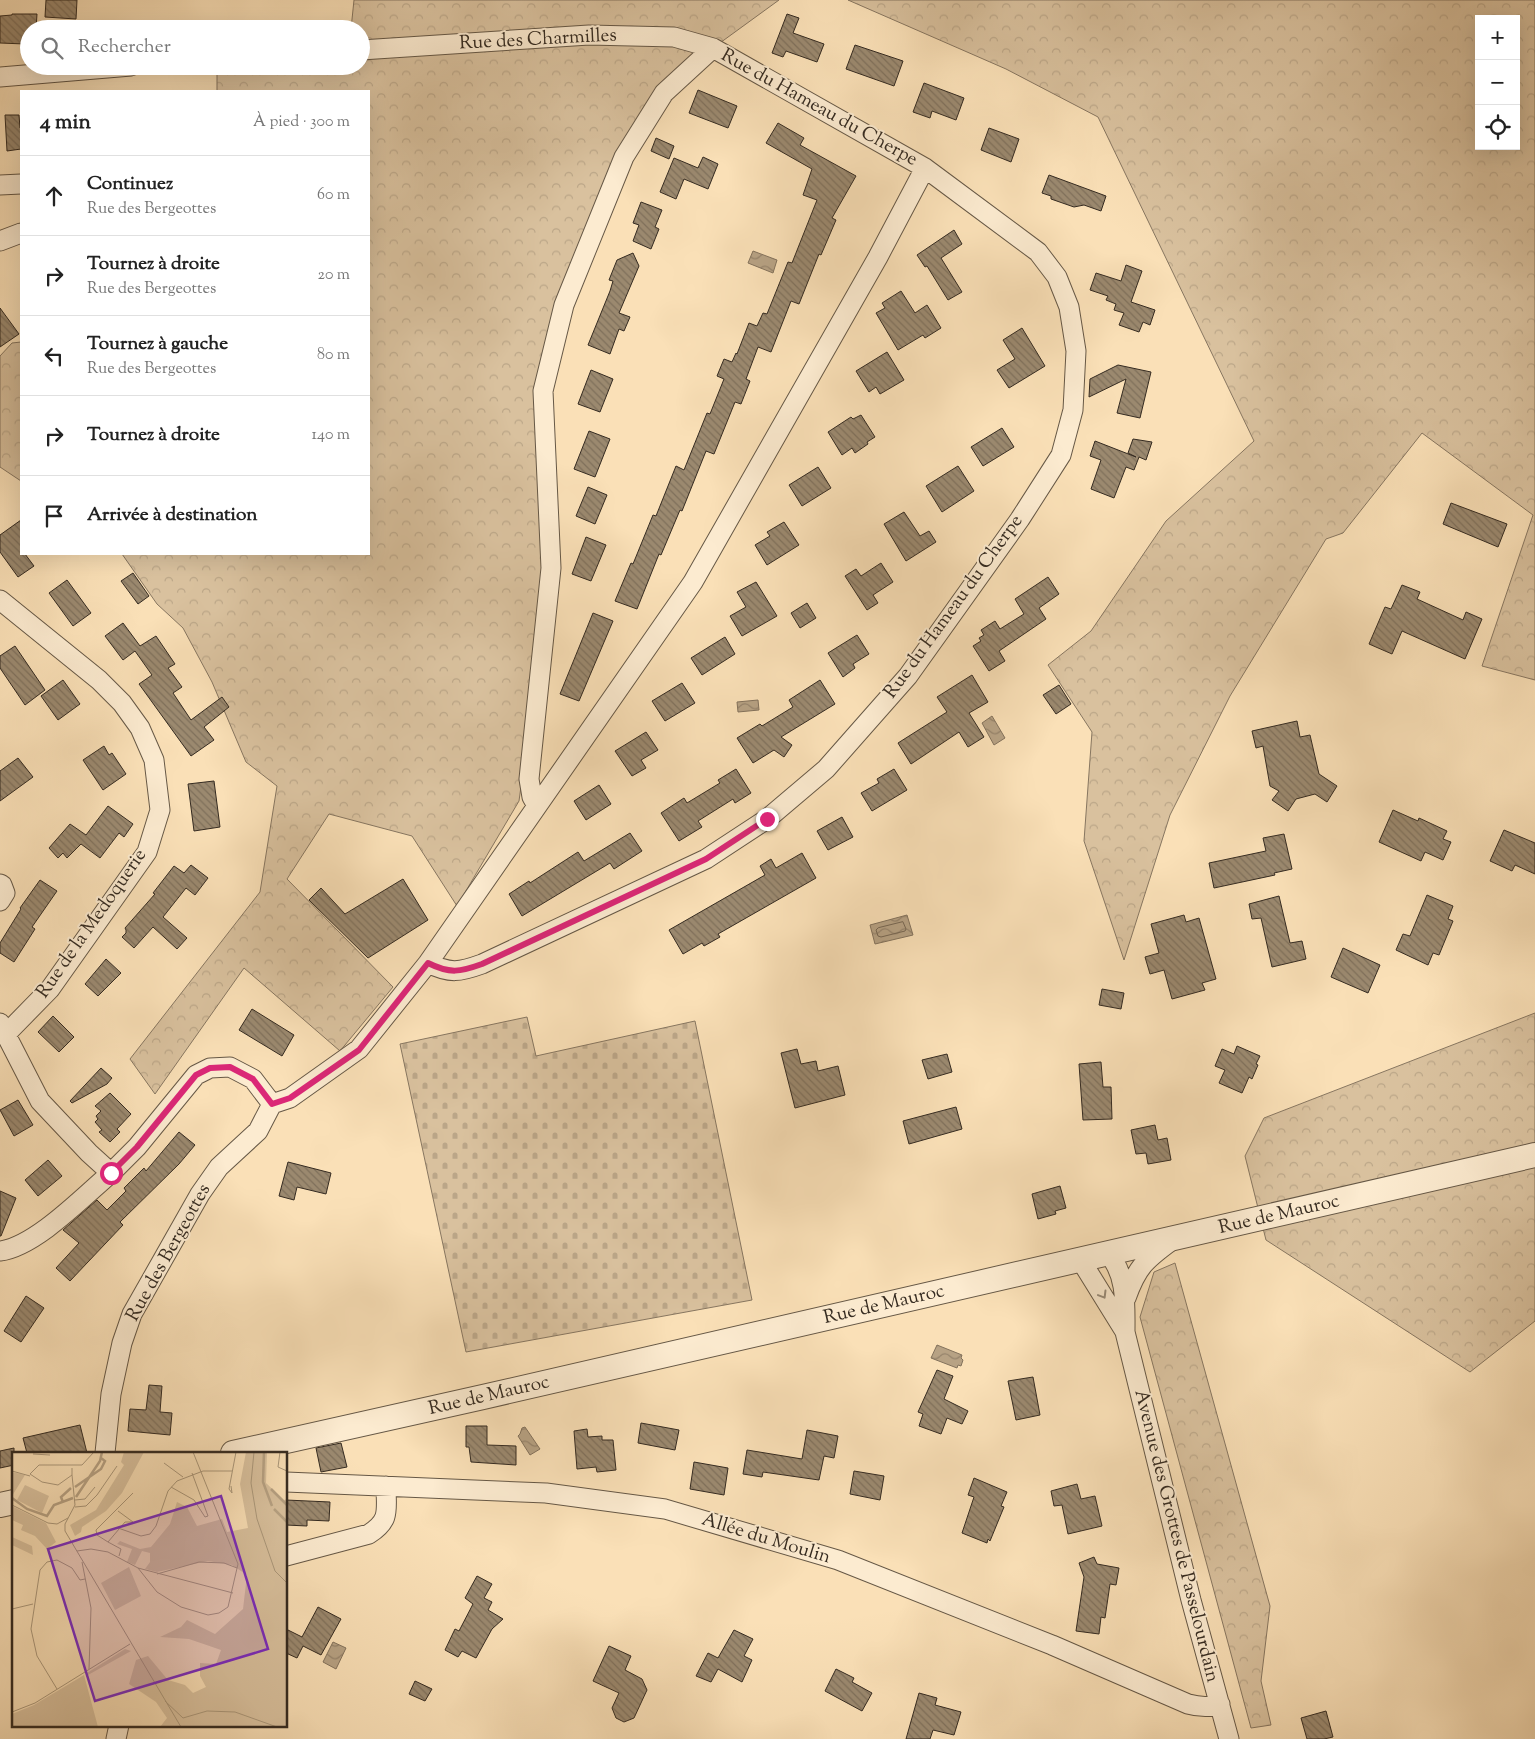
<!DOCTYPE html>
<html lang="fr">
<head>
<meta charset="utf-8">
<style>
	body { margin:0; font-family:"Sorts Mill Goudy",serif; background:#f2f2f2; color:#222 }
	.controls { position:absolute; right:15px; top:15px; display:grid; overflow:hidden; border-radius:0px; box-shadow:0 5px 20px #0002 }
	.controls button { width:45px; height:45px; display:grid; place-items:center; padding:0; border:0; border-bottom:1px solid #e0e0e0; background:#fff; color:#222; font:25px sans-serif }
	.stop { position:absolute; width:15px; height:15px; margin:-11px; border:4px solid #db2777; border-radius:50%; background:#fff }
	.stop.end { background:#db2777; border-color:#fff; box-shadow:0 1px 5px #0008 }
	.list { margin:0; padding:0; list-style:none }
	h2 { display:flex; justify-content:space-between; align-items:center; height:65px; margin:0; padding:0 20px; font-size:21px }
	h2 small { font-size:16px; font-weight:400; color:#767676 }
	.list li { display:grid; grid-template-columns:32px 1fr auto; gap:15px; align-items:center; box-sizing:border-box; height:80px; padding:0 20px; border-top:1px solid #e0e0e0 }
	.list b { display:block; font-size:19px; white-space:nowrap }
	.list p { margin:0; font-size:16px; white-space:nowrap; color:#767676 }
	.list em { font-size:16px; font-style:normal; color:#767676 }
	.icon { flex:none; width:28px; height:28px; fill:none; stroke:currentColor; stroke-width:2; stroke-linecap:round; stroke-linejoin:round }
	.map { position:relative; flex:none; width:1535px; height:1739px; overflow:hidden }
	.search { position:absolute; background:#fff; box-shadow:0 5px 20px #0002; left:20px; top:20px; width:350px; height:55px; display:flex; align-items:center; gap:12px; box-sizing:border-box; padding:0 18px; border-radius:28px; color:#767676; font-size:19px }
	.panel { position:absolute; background:#fff; box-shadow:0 5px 20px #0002; left:20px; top:90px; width:350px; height:465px; border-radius:0px }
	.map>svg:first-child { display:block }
	.forest { fill:url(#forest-crowns); stroke:#877660; fill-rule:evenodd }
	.cemetery { fill:url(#cemetery-stones); stroke:#877660 }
	.water { fill:url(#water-waves); stroke:#83725c }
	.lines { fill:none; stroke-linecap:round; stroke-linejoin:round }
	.shore { stroke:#766652; stroke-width:1 }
	.building { fill:url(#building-back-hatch); stroke:#352b21 }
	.minor-casing { stroke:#665846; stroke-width:21 }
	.tertiary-casing { stroke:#665846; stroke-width:26 }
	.minor { stroke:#fcebd0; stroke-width:19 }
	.tertiary { stroke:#fcebd0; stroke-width:24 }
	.oneway { stroke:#988b78 }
	.route { stroke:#db2777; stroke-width:6 }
	.labels { text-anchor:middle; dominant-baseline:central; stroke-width:4; stroke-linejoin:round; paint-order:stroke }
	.street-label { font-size:19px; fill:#352b21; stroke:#fcebd0 }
	.inset-river { fill:none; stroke:#b7a284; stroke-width:2.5 }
	.inset-road { fill:none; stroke:#ab987b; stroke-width:1 }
	.view { fill:#7b2cbf; fill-opacity:0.15; stroke:#7b2cbf; stroke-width:2.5 }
	.inset-edge { fill:none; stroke:#352b21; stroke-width:2.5 }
</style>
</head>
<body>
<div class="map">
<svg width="1535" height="1739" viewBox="0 0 1535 1739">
	<defs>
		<pattern id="forest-crowns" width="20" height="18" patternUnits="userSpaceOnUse" patternTransform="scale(1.25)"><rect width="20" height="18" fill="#d9c19e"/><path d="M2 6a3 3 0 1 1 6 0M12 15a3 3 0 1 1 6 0" fill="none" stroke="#bba688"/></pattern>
		<pattern id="cemetery-stones" width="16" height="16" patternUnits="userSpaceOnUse" patternTransform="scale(1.25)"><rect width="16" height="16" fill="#d9c19e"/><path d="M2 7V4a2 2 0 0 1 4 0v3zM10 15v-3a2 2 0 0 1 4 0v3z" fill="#bba688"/></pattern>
		<pattern id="water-waves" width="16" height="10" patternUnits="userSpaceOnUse" patternTransform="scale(1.25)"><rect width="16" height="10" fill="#b7a284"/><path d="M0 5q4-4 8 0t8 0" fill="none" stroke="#96846c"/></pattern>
		<pattern id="building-back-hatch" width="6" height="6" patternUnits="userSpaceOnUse" patternTransform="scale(1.25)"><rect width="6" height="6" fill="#9b896f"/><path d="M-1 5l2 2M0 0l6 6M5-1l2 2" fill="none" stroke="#7f705b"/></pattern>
	</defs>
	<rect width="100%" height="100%" fill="#fae0b7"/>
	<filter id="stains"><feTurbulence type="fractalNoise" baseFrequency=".004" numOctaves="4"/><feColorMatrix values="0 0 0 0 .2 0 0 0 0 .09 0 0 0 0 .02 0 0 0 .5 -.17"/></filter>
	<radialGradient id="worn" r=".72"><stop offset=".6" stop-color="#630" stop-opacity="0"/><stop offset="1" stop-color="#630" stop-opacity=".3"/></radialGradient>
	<path class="forest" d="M354,0H779L713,48L624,157L543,391L551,568L519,801L457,906L412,836L329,814L287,879L393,987L340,1051L244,968L155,1094L130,1059L260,892L277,786L246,762L212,682L183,628L157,604L122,554H369V91H217V66H361V29H351Z
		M848,0H1535V680L1482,666L1533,515L1422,433L1343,533L1326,539L1230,696L1170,815L1124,960L1084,841L1092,732L1048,665L1091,631L1166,521L1254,441L1098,117L1006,69ZM1479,19H1516V146H1479Z
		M21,342V481L0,467V356L12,343Z
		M1535,1013V1321L1470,1372L1266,1240L1245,1156L1264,1118Z
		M1175,1263L1270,1606L1261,1681L1271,1725L1251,1728L1140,1317L1154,1272Z"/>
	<path class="cemetery" d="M527,1017L536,1056L695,1021L752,1300L466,1352L400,1044Z"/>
	<path class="water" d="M753,251L777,260L773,273L748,263Z
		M758,700L759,710L738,712L737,702Z
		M992,716L1005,738L994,745L982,723Z
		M907,915L913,935L875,944L870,925Z
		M937,1345L962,1355L961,1358L963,1360L961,1366L958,1365L957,1368L931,1358Z
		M525,1427L540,1449L530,1455L518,1436L520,1434L522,1428Z
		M333,1642L346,1648L336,1669L323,1662Z"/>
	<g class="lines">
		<path class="shore" d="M903,922L906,929L905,931L881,937L878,936L876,930L878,928Z"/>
	</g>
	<path class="building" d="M46,0H77L76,19L45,17Z
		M12,14H37L36,29H29V41H25V44L0,43V16L12,15Z
		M787,14L799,18L793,33L824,44L817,62L786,51L783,57L772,53Z
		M855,45L903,61L894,86L846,69Z
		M924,83L964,98L956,120L932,111L930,118L913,112Z
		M698,90L737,106L728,128L689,113Z
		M5,115H19L20,128H21V149L7,151Z
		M778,123L804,138L800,145L856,176L832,218L836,220L821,255L819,254L799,304L791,301L771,352L758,347L746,379L750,381L741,404L735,402L714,454L706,451L682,511L680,510L661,555L659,554L637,609L615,601L631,563L633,564L653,515L656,516L676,466L684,470L707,413L710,414L724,379L717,376L724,359L732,362L736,353L737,354L749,323L757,326L763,313L767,314L788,262L792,263L817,200L803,195L812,169L766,143Z
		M989,128L1019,139L1011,162L981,150Z
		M656,138L674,146L669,159L651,151Z
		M703,157L718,164L708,189L684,179L676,199L660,192L674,158L698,168Z
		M1049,175L1106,196L1101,211L1084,205L1074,207L1051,199V196L1042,193Z
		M641,202L662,210L655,227L659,229L651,249L633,241L639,225L633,223Z
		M954,230L962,244L941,258L962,292L948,300L927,266L925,267L917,255Z
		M633,253L639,266L619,313L630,317L624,331L619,329L610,354L588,345L610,291L613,281L609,280L617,260Z
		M1126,265L1142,271L1131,302L1155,310L1150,325L1143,322L1139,332L1119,325L1124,313L1114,310L1116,304L1106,300L1108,296L1090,290L1096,273L1121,281Z
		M901,291L915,313L927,305L941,328L925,338L923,335L898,350L876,313L885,308L882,303Z
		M0,308L19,334L0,347Z
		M1022,328L1045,366L1009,388L997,370L1015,359L1003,340Z
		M887,352L904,380L880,394L876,387L869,392L856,371Z
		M1118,365L1151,372L1140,418L1117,413L1126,379L1089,397L1090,379Z
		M591,370L613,379L600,412L578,404Z
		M861,415L875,437L867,442L868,444L855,453L852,448L842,455L828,432L851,417L853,419Z
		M1002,428L1014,447L983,466L971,447Z
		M589,431L610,439L595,477L574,469Z
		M1133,439L1152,442L1146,460L1139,457L1134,470L1126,467L1114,498L1091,489L1101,460L1090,456L1095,441L1136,457L1128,453Z
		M958,466L974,491L942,512L926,486Z
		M818,467L831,488L802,506L789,485Z
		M588,487L607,495L595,524L576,516Z
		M1451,503L1507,524L1498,547L1443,524Z
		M904,512L920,536L929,531L936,542L906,561L884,524Z
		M21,520V554H25L34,566L18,577L0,552V535Z
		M784,522L799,545L767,565L755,545L770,536L767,532Z
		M586,537L606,545L591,581L572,574Z
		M881,563L893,582L873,595L878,603L867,610L845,576L856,569L861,576Z
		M133,573L149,596L138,604L121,581Z
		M1048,577L1059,594L1039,608L1046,619L999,651L1005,661L989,671L973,646L981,641L979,638L984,635L981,630L995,621L1000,629L1024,614L1015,599Z
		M67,580L91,613L73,626L49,593Z
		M756,582L777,616L742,636L730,616L746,607L737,592Z
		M1402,585L1420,592L1417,599L1463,620L1466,612L1482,619L1465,659L1402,631L1392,654L1369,644L1385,607L1391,609Z
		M807,603L816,618L800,628L791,613Z
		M593,613L613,621L579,701L560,694Z
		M123,623L140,646L156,636L175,664L168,668L182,687L173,693L191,720L222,697L229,707L204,727L214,740L191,756L139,684L152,675L135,651L123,660L105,636Z
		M857,635L869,654L853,664L855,668L843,677L828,653Z
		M725,637L735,654L702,675L691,658Z
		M15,646L45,690L25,705L0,668V656Z
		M972,675L988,702L969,713L984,737L968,747L959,732L911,764L898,743L947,712L937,697Z
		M63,680L80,704L58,720L41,696Z
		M820,680L835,704L781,737L792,745L784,757L774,750L753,763L737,738L760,724L762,726L793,707L789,700Z
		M682,683L695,703L665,721L652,701Z
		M1059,685L1071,704L1056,714L1043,695Z
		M1297,721L1300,737L1310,735L1319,774L1337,786L1327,802L1315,794L1296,799L1288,811L1272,800L1279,791L1270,786L1263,746L1256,748L1252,731Z
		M646,732L658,750L641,760L646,768L632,776L615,751Z
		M104,746L109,755L112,753L126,774L103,790L83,760Z
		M18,758L33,777L0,801V771Z
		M736,769L751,793L735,803L733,799L698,821L702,827L679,841L661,813L684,798L687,803L720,783L718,780Z
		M894,769L907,790L872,811L861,793L879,783L877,779Z
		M214,781L220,827L194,831L188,784Z
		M599,785L611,804L586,820L574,801Z
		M108,806L133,824L124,837L119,833L100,858L81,844L67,858L63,853L58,858L49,848L70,824L86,835Z
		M1393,810L1418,821L1419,818L1447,831L1443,839L1451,842L1443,860L1425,852L1421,861L1379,842Z
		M842,817L853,837L828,850L817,831Z
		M1504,830L1535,843V874L1515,865L1512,871L1490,861Z
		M630,833L642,851L614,869L610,863L522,916L509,894L529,881L530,883L578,852L584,861Z
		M1284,834L1292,869L1274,873L1275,875L1214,888L1209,863L1266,851L1263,838Z
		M802,853L816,878L718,934L720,937L704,946L702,943L683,954L669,930L765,875L760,866L771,859L776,868Z
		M191,865L208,878L195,895L186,888L163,917L187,938L177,949L153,927L134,948L122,937L126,933V930L125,928L155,894L153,893L174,866L184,873Z
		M403,879L428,920L368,958L309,900L321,888L345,914Z
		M40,880L57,891L32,927L35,929L14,962L0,953V943L21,909L20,908Z
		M1427,895L1453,906L1448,919L1453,921L1439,955L1433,953L1428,965L1396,950L1403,934L1410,936Z
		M1279,896L1290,943L1302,941L1306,959L1272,967L1261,918L1252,919L1249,904Z
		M1184,915L1186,922L1199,918L1216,979L1202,983L1205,990L1172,999L1164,970L1150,974L1145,957L1159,953L1151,924Z
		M1343,948L1380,965L1368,993L1331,977Z
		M106,959L121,973L98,996L85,984Z
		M1102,989L1124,993L1121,1009L1099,1005Z
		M252,1009L294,1035L282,1056L239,1030Z
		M53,1016L74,1037L59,1052L38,1032Z
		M1237,1046L1260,1056L1256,1064L1258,1065L1252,1079L1249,1077L1242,1093L1219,1083L1225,1070L1215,1066L1222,1049L1234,1054Z
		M797,1049L801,1064L816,1061L818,1071L838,1066L845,1095L795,1108L781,1053Z
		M947,1054L952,1072L928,1079L922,1060Z
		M1101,1062L1103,1087H1111L1112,1119L1083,1120L1079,1064Z
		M101,1068L112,1078L107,1084L72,1103L70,1101Z
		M110,1093L131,1114L117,1129L120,1132L110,1142L99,1132L102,1130L95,1122L98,1119L96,1116L101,1111L95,1106Z
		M18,1100L33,1125L14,1136L0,1110Z
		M956,1107L962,1129L909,1144L903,1121Z
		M1155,1125L1158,1140L1167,1138L1171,1160L1148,1164L1146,1153L1136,1154L1131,1130Z
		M179,1132L195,1145L179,1164L120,1222L123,1225L70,1281L56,1268L79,1243L63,1230L97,1200L107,1210L126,1191L124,1188L144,1168L146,1171Z
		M48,1160L62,1176L38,1196L25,1180Z
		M288,1162L331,1173L326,1194L297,1187L294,1200L279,1196Z
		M1060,1186L1066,1208L1055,1211L1056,1214L1038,1219L1032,1194Z
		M0,1191L16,1198L1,1236H0Z
		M26,1296L44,1308L21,1342L4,1331Z
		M937,1370L953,1376L944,1399L968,1411L962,1424L947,1418L941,1434L919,1426L923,1414L918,1412Z
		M1033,1377L1040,1415L1016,1420L1008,1381Z
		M149,1385L162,1386L160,1412L172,1413L170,1435L128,1431L130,1409L146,1410Z
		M641,1423L679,1430L675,1450L638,1443Z
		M80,1425L87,1453H27L23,1438Z
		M466,1426H487V1445L516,1446V1465L471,1462L469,1447H466Z
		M587,1429L588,1437L602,1436V1440H613L616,1470L597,1472L596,1467L577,1469L574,1431Z
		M807,1430L838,1436L834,1458L824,1456L819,1480L763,1472L762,1477L743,1474L747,1450L802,1459Z
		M341,1443L347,1467L321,1472L316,1448Z
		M14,1448V1465L0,1468V1451Z
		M694,1462L728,1468L724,1495L690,1489Z
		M854,1471L884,1476L880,1500L850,1494Z
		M974,1478L1007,1492L1001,1506L1004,1507L990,1541L988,1539L987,1543L962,1533L974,1497L968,1495Z
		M1077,1484L1081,1499L1095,1496L1102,1526L1068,1534L1062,1505L1054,1506L1051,1491Z
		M286,1500L330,1502L329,1521L307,1520V1526L286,1525Z
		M1094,1557L1097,1564L1119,1568L1116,1585L1110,1584L1105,1618L1101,1617L1099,1634L1076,1631L1084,1577L1079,1563Z
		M477,1576L492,1584L484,1598L492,1602L488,1610L503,1619L492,1629L476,1658L462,1651L458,1657L445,1650L455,1629L459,1631L473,1604L465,1598Z
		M318,1607L341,1619L321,1655L303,1646L297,1658L286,1653V1629L302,1637Z
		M734,1630L753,1639L744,1656L752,1660L742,1682L718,1669L711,1682L696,1676L708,1653L718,1658Z
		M609,1646L631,1656L625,1670L642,1679L647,1690L634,1718L624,1722L616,1718L612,1708L619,1693L593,1681Z
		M836,1669L854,1678L852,1682L872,1693L862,1711L825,1691Z
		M415,1681L432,1689L425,1701L409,1694Z
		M919,1693L937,1698L935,1705L961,1712L954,1735L933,1730L930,1739H906Z
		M1326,1711L1333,1737L1324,1739H1307L1301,1718Z"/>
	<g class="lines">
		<defs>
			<path id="minor" d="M361,50L589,35L674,37L713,48L925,168L1038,252L1057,277L1069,307L1076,351L1073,410L1061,455L1020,519L908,676L826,769L767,819L706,859L482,964C460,972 450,974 428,963
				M0,77L131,66
				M0,185L21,184
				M0,241L21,233
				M0,600L99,680L122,703L140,728L154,760L160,810L147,852L50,989L6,1034
				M537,806L532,797L529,779L551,568L543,391L564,305L624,157L664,93L713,48
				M0,884L2,885L5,893L0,901
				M0,1023L40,1101L89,1153L111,1173L137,1147L196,1075L210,1068L230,1067L253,1079L272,1104
				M0,1251C35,1247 84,1196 111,1173
				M1108,1253C1127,1275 1125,1304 1125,1332L1191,1600L1229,1739
				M1080,1259L1124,1330
				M1126,1298C1137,1267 1145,1260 1171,1241
				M105,1453L111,1394L122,1343L132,1314L200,1194L219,1167L258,1131L272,1104L290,1098L359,1049L428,963L693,582L878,257L925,168
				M286,1482L546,1493L665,1509L838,1560L1052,1645L1188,1704C1199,1707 1209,1708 1220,1704
				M286,1556L369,1534C391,1520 386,1510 386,1486
				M116,1739L119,1725"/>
			<path id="tertiary" d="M233,1453L483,1397L1535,1155
				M0,1505L14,1502"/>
		</defs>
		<use href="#minor" class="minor-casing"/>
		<use href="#tertiary" class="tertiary-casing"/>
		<use href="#minor" class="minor"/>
		<use href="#tertiary" class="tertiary"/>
	</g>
	<defs><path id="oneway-chevron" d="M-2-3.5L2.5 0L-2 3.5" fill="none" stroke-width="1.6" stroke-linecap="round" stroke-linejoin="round" transform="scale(1.25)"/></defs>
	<use class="oneway" href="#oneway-chevron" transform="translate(1103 1295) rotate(59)"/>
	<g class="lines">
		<path class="route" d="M111,1173L137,1147L196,1075L210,1068L230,1067L253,1079L272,1104L290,1098L359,1050L428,963C450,974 460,972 482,964L706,859L767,819"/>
	</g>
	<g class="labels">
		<g class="street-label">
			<text transform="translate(538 40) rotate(-3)">Rue des Charmilles</text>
			<text transform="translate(819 108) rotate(29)">Rue du Hameau du Cherpe</text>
			<text transform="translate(954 607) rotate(-54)">Rue du Hameau du Cherpe</text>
			<text transform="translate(92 924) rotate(-55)">Rue de la Medoquerie</text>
			<text transform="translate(1279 1215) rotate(-13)">Rue de Mauroc</text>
			<text transform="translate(169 1253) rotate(-61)">Rue des Bergeottes</text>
			<text transform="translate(884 1305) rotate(-13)">Rue de Mauroc</text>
			<text transform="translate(489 1396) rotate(-13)">Rue de Mauroc</text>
			<text transform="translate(1176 1536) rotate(76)">Avenue des Grottes de Passelourdain</text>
			<text transform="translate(766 1539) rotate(17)">Allée du Moulin</text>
		</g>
	</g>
	<g transform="translate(12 1452)">
		<rect width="275" height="275" fill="#fae0b7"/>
		<path d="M112,0H132L110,41L94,59L70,75L69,80L63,84L58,73L84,58L112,13L109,10ZM234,0H255L254,31L272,48L275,47V275H148L155,266L144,250L117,232L124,208L136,204L156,228L173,233L181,241L194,235L188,224V211L204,212L209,198L177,187L148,185L169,175L175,168L203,182L231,157L235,123L220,113L196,109L145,120L133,117L138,110V101L130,99L123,113L115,110L120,97L105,92L108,89L128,97L139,95L158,72L165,50L175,55L185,74L210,67L215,80L236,76L228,32ZM0,54L34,71L44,90L35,97L23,84L9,78L11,73L0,68ZM0,85L20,94L21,103L0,93ZM113,197L119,199L76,223L75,221ZM72,223L86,275H0V262L22,253Z" fill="#d9c19e"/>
		<path d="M117,115L129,144L103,158L89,131Z" fill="#d9c19e"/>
		<path d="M0,20L13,23L0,44ZM13,33L37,44L30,61L5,48Z" fill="#d9c19e"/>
		<path class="inset-river" d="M252,0L251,30L260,54M63,35L89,17L93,9L89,6M259,37L275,53M64,45L88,9L90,0M0,46L15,57L35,64L42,53L61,46M51,50L49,45L59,36M262,57L275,70"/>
		<path class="inset-road" d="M242,0L239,31L245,67L263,119L275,131M268,0L266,15L275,19M21,2L38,3M152,11L171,25M0,19L18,24M18,22L27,13H70L82,0M18,22L30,30L46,33L60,23V16M60,23L63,53L53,72V79L169,275M219,34L220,41L217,37L224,0M159,35L182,48L193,65L196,64L180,21M63,48L73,47L83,35M0,53L36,71L45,72L56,66M63,55L74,54L85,43L105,14M106,59L121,70H113L96,90L109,97L107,104M106,76L129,84L138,82L144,74L156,39L165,29L191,19H220M96,90L85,83L84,78L121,41M65,99L79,97L96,100L126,116L221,141M70,110L79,156L77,217M126,116L145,140L169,155L196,163L207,161L216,155L226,112L181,0M145,122L187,110L212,111L225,116M0,157L21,152M45,237L25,204L19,177L28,118L35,110L45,108L60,116L68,128L73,127M153,249L171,266L195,259L223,260L265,275M0,260L23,251L118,192"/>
		<path class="view" d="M209,44L256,197L83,249L36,97Z"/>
		<rect width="275" height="275" class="inset-edge"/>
	</g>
	<rect width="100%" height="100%" filter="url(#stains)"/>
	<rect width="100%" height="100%" fill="url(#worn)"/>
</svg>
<div class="controls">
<button>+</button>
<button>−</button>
<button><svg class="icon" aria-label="locate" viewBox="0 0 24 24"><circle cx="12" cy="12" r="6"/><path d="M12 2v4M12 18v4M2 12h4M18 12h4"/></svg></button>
</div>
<div class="stop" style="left:111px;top:1173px"></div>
<div class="stop end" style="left:767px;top:819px"></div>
<div class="search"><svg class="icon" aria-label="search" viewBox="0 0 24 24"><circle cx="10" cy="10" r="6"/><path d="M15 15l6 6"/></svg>Rechercher</div>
<section class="panel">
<h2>4 min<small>À pied · 300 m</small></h2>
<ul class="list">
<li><svg class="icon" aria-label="ahead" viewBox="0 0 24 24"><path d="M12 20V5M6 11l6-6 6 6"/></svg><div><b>Continuez</b><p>Rue des Bergeottes</p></div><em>60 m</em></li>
<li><svg class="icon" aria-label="right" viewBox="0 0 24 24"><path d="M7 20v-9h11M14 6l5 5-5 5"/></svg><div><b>Tournez à droite</b><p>Rue des Bergeottes</p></div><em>20 m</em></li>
<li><svg class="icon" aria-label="left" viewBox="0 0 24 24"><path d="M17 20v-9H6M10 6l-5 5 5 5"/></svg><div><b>Tournez à gauche</b><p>Rue des Bergeottes</p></div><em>80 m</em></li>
<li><svg class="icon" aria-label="right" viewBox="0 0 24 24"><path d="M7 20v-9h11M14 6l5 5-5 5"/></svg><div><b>Tournez à droite</b></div><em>140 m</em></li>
<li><svg class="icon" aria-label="arrive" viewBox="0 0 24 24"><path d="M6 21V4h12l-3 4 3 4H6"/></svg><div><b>Arrivée à destination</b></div></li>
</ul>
</section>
</div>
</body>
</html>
